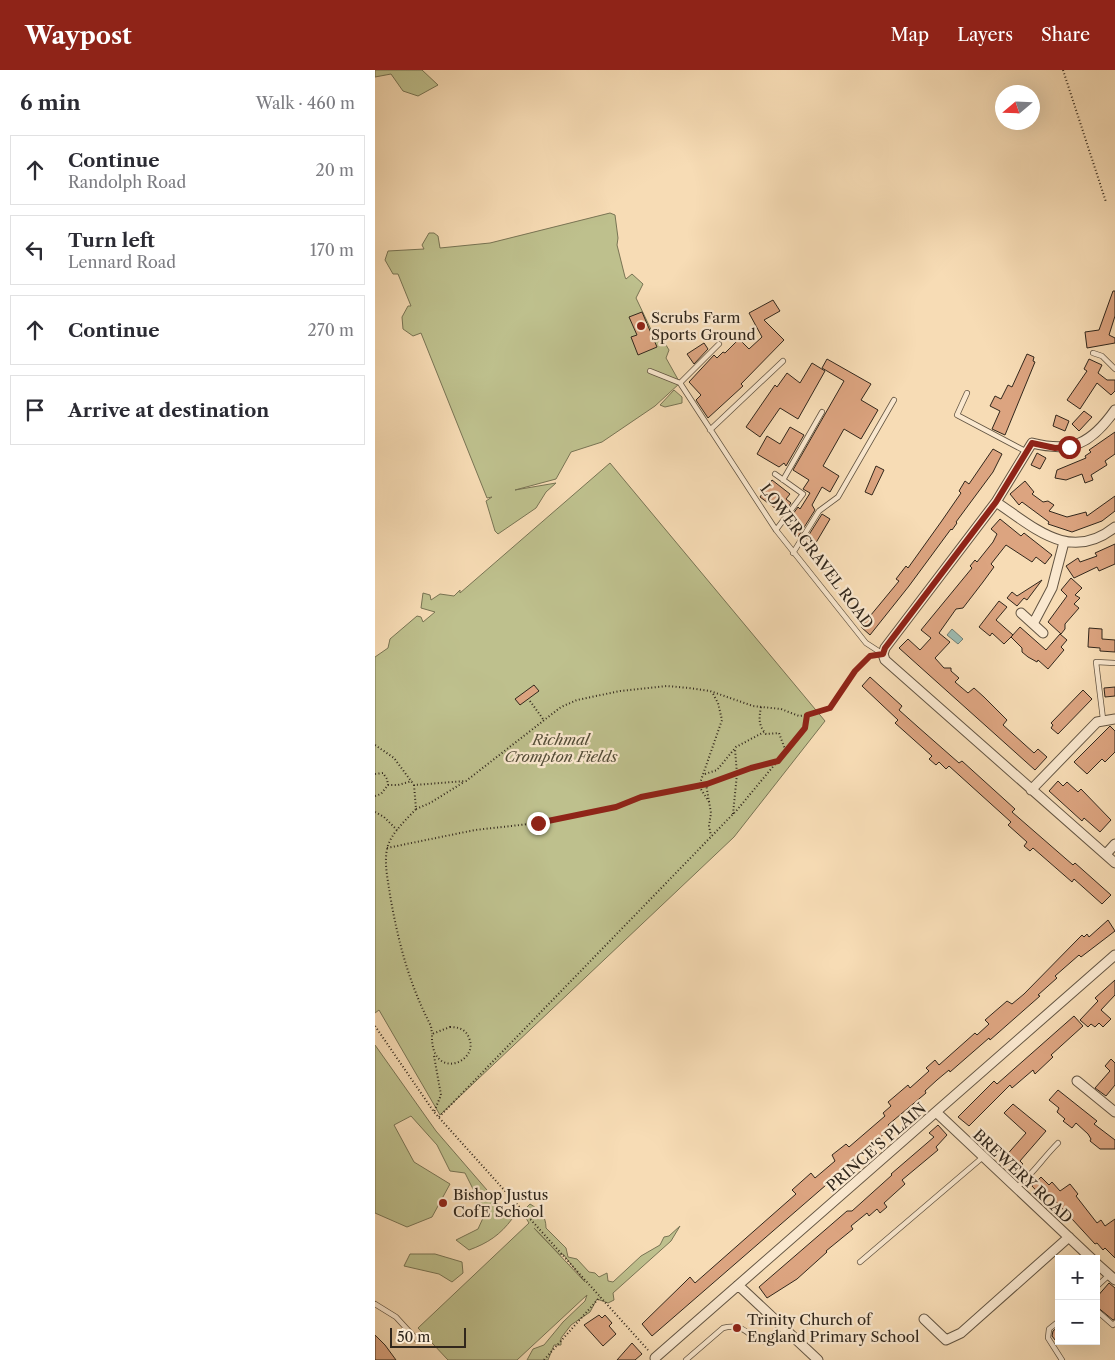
<!DOCTYPE html>
<html lang="en">
<head>
<meta charset="utf-8">
<style>
	body { margin:0; font-family:"Libre Caslon Text",serif; background:#f7f7f7; color:#2b2b33 }
	.controls { position:absolute; right:15px; bottom:15px; display:grid; overflow:hidden; border-radius:0px; box-shadow:0 5px 20px #0002 }
	.controls button { width:45px; height:45px; display:grid; place-items:center; padding:0; border:0; border-bottom:1px solid #e1e1e2; background:#fff; color:#2b2b33; font:25px sans-serif }
	.compass { position:absolute; left:620px; top:15px; width:45px; height:45px; border-radius:50%; background:#fff; box-shadow:0 5px 20px #0002; rotate:251deg }
	.scale { position:absolute; left:15px; bottom:12px; width:76px; box-sizing:border-box; padding-left:5px; border:2px solid #31271c; border-top:0; font-size:14px; line-height:18px; white-space:nowrap; color:#31271c; -webkit-text-stroke:4px #fae8cf; paint-order:stroke }
	.stop { position:absolute; width:15px; height:15px; margin:-11px; border:4px solid #8f2418; border-radius:50%; background:#fff }
	.stop.end { background:#8f2418; border-color:#fff; box-shadow:0 1px 5px #0008 }
	.list { margin:0; padding:0; list-style:none }
	h2 { display:flex; justify-content:space-between; align-items:center; height:65px; margin:0; padding:0 20px; font-size:21px }
	h2 small { font-size:16px; font-weight:400; color:#7c7c81 }
	.list li { display:grid; grid-template-columns:32px 1fr auto; gap:15px; align-items:center; box-sizing:border-box; height:70px; margin:0 10px 10px; padding:0 10px; border:1px solid #e1e1e2; border-radius:0px }
	.list b { display:block; font-size:19px; white-space:nowrap }
	.list p { margin:0; font-size:16px; white-space:nowrap; color:#7c7c81 }
	.list em { font-size:16px; font-style:normal; color:#7c7c81 }
	.icon { flex:none; width:28px; height:28px; fill:none; stroke:currentColor; stroke-width:2; stroke-linecap:round; stroke-linejoin:round }
	.map { position:relative; flex:none; width:740px; height:1290px; overflow:hidden }
	header { display:flex; align-items:center; gap:30px; box-sizing:border-box; height:70px; padding:0 25px; background:#8f2418; color:#fff }
	header strong { font-size:24px }
	nav { display:flex; gap:28px; margin-inline-start:auto; font-size:18px }
	main { display:flex }
	aside { flex:1; background:#fff }
	.map>svg:first-child { display:block }
	.green { fill:#bec08d; stroke:#787454; fill-rule:evenodd }
	.water { fill:#9dbbb1; stroke:#728075 }
	.building { fill:#dca480; stroke:#31271c }
	.lines { fill:none; stroke-linecap:round; stroke-linejoin:round }
	.service-casing { stroke:#625442; stroke-width:6 }
	.minor-casing { stroke:#625442; stroke-width:11 }
	.path { stroke:#31271c; stroke-width:2; stroke-dasharray:1 2.5; stroke-linecap:butt }
	.service { stroke:#fae8cf; stroke-width:4.5 }
	.minor { stroke:#fae8cf; stroke-width:9 }
	.route { stroke:#8f2418; stroke-width:6 }
	.poi-dot { fill:#8f2418; stroke:#fae8cf; stroke-width:2 }
	.labels { text-anchor:middle; dominant-baseline:central; stroke-width:4.5; stroke-linejoin:round; paint-order:stroke }
	.poi-label { font-size:15px; fill:#31271c; stroke:#fae8cf; text-anchor:start }
	.street-label { font-size:15px; fill:#31271c; stroke:#fae8cf }
	.park-label { font-size:15px; font-style:italic; fill:#544d38; stroke:#fae8cf }
</style>
</head>
<body>
<header>
<strong>Waypost</strong>
<nav><a>Map</a><a>Layers</a><a>Share</a></nav>
</header>
<main>
<aside>
<h2>6 min<small>Walk · 460 m</small></h2>
<ul class="list">
<li><svg class="icon" aria-label="ahead" viewBox="0 0 24 24"><path d="M12 20V5M6 11l6-6 6 6"/></svg><div><b>Continue</b><p>Randolph Road</p></div><em>20 m</em></li>
<li><svg class="icon" aria-label="left" viewBox="0 0 24 24"><path d="M17 20v-9H6M10 6l-5 5 5 5"/></svg><div><b>Turn left</b><p>Lennard Road</p></div><em>170 m</em></li>
<li><svg class="icon" aria-label="ahead" viewBox="0 0 24 24"><path d="M12 20V5M6 11l6-6 6 6"/></svg><div><b>Continue</b></div><em>270 m</em></li>
<li><svg class="icon" aria-label="arrive" viewBox="0 0 24 24"><path d="M6 21V4h12l-3 4 3 4H6"/></svg><div><b>Arrive at destination</b></div></li>
</ul>
</aside>
<div class="map">
<svg width="740" height="1290" viewBox="0 0 740 1290">
	<rect width="100%" height="100%" fill="#f7dcb5"/>
	<filter id="stains"><feTurbulence type="fractalNoise" baseFrequency=".004" numOctaves="4"/><feColorMatrix values="0 0 0 0 .2 0 0 0 0 .09 0 0 0 0 .02 0 0 0 .5 -.17"/></filter>
	<radialGradient id="worn" r=".72"><stop offset=".6" stop-color="#630" stop-opacity="0"/><stop offset="1" stop-color="#630" stop-opacity=".3"/></radialGradient>
	<path class="green" d="M0,0H47L63,15L43,26L28,21L16,4L0,7Z
		M235,143L240,145L243,168L242,175L250,207L251,209L257,204L268,214L261,228L281,270H288L294,280L291,288L305,313L280,336L227,372L196,382L181,409L140,420L181,413L171,422L161,438L123,464L120,461L111,431L117,427L112,428L46,263L38,266L28,259L27,247L33,236H36L23,204H18L10,190L13,181L49,179L47,175L54,163H59L63,166L65,178L115,173Z
		M299,320L307,327V333L290,337L285,335Z
		M235,393L450,651L359,767L65,1045L4,940L0,943V587L13,578L15,569L42,546L46,547L48,552L60,542L46,538L48,523L55,525L56,530L65,524L79,526L85,520V523Z
		M0,975L61,1061L137,1149C125,1165 113,1173 94,1180L81,1170L103,1159L108,1148L102,1127L90,1103L75,1101L62,1075L36,1046L19,1055L39,1092L75,1114L57,1147L32,1157L0,1143Z
		M155,1134C165,1140 171,1146 171,1158L191,1178L193,1187L202,1189L214,1202L220,1203L224,1207L232,1203L233,1211L238,1212L266,1186L285,1175L289,1167L294,1166L305,1156L296,1171L238,1223L239,1230L233,1233L222,1229L215,1242L196,1255L186,1268V1275H179L173,1290H152L158,1279L169,1275L188,1252L210,1231L212,1225L142,1290H73L43,1258L154,1153L147,1142ZM159,1158L185,1185L188,1184L210,1212Z
		M35,1184H60L87,1192L88,1203L77,1212L64,1204L29,1196Z"/>
	<path class="water" d="M577,559L588,569L583,574L572,565Z"/>
	<path class="building" d="M738,221H740V246L734,265L740,268V273L712,278L710,262L724,260Z
		M398,230L405,241L389,250L409,270L366,314L368,316L333,348L321,330L326,325L314,312L339,285L342,288L348,282L350,283L364,269L374,279L387,267L374,243Z
		M267,242L282,277L263,285L256,267L262,265L254,247Z
		M329,273L333,279L319,294L312,284Z
		M652,284L659,287L658,291L660,292L630,365L617,359L625,341L615,336L620,326L626,329L633,315L637,317Z
		M452,289L496,314L486,330L503,340L486,369L469,359L448,396L464,406L455,422L447,417L437,435L440,440L423,467L410,455L423,437L425,439L435,423L428,419L434,410L418,400L469,311L447,298Z
		M714,289L727,295L723,303L732,310H740V321L736,325L722,313L705,339L692,330L712,301L709,299Z
		M437,293L450,301L423,349L405,338L385,367L371,357L400,315L402,317L412,303L425,313Z
		M709,341L717,347L704,361L697,354Z
		M681,345L694,351L690,361L678,356Z
		M415,357L429,365L411,396L409,393L404,397L382,384L392,366L405,374Z
		M740,362V384L730,391L732,395L716,405L718,410L710,413L707,404L691,410L680,408L682,400L711,388L710,386L716,382L714,380Z
		M618,379L627,384L618,402L581,452L582,453L577,460L576,459L534,516L495,565L486,557L524,511L521,509L531,496L533,498L566,452L586,423L584,421L590,411L594,414Z
		M662,383L671,388L665,399L656,395Z
		M501,396L509,400L497,425L490,422Z
		M397,410L415,424L411,429L416,433L408,444L385,427Z
		M650,411L659,422L657,424L668,432L673,431L679,435L674,441L692,447L711,442L712,446L740,426V441L727,451L697,462L673,454L674,452L647,432L644,435L635,424Z
		M447,444L455,449L439,476L430,471Z
		M625,449L646,466L649,463L677,485L670,494L661,487L657,492L631,475L616,494L619,497L608,512L588,538L581,539L564,563L575,572L560,588L569,598H576V601L584,608L580,612L593,623L599,618L609,627L632,650L628,655L659,683L663,679L672,687L660,700L524,578L533,569L545,580L556,568L546,560L597,498L595,496L600,490L602,492L618,472L622,464L616,459Z
		M740,474V494L724,501L722,497L699,508L691,496L703,488L705,492L722,486L720,483Z
		M696,508L707,518L700,525L705,528L699,534L704,538L690,554V559L686,564L673,552L692,526L686,520Z
		M667,510L652,530L649,528L642,536L632,528L637,522L642,526Z
		M624,531L632,537L621,550L638,565L629,574L617,563L615,566L604,557Z
		M645,557L671,580L685,564L692,570L686,577L689,580L673,599L663,590L662,592L653,587L647,582V578L636,567Z
		M714,558L727,559V569L740,570V582L725,581V578L713,577Z
		M495,607L527,636L524,640L543,657L584,693L587,691L640,739L637,742L698,795L700,793L736,825L727,834L699,809L697,812L658,778L655,781L649,776L652,772L633,755L636,752L574,696L571,699L564,692L561,695L554,689L557,686L520,653L523,650L487,616Z
		M159,615L164,621L145,635L140,629Z
		M740,617V626L730,627L729,618Z
		M708,620L717,629L683,664L676,658L678,655L676,653Z
		M735,656L740,661V682L730,692L727,689L712,704L699,692Z
		M683,711L688,716L692,712L703,722L706,719L736,750L725,762L709,748L707,751L674,721Z
		M733,850L740,861L706,887L704,885L680,906L682,908L663,925L665,926L615,970L614,968L575,1002L574,1000L562,1010L550,1021L551,1023L513,1055L515,1058L496,1076L277,1266L267,1254L309,1213L315,1207L320,1213L421,1124L417,1120L436,1103L440,1108L460,1091L457,1085L471,1074L474,1077L510,1046L508,1043L516,1036L513,1032L533,1015L535,1018L554,1001L551,998L560,990L564,995L600,963L602,965L614,954L610,950L632,931L637,934L649,924L703,869L707,865L709,867L712,864L714,867Z
		M740,910V925L726,940L736,949L728,957L724,953L720,957L716,954L713,957L705,950L723,931L720,928Z
		M699,946L708,956L676,985L678,987L660,1004L658,1000L637,1018L635,1015L594,1056L583,1047L619,1011L622,1014Z
		M736,989L740,993V1015L731,1026L720,1018L735,1001L730,996Z
		M683,1020L722,1051L719,1054L740,1070V1079H725L715,1071L716,1069L713,1064L701,1053L697,1058L688,1051L690,1049L682,1042L684,1038L674,1030Z
		M638,1034L671,1061L645,1091L648,1094L642,1100L629,1088L651,1063L629,1043Z
		M563,1055L572,1065L561,1077L563,1080L527,1110L530,1114L509,1133L512,1137L505,1143L502,1139L494,1146L492,1143L476,1156L478,1159L451,1181L452,1182L422,1209L392,1228L384,1217L472,1141H477L517,1105L516,1104L559,1067L554,1063Z
		M666,1107L674,1115L677,1112L685,1121L695,1114L703,1124L701,1126L722,1153L726,1150L730,1156L740,1149V1188L730,1178L728,1180L722,1173L720,1174L674,1124L669,1129L657,1116Z
		M734,1213L740,1218V1249L738,1250L721,1236V1228Z
		M224,1245L227,1248L230,1245L237,1253L234,1256L241,1264L228,1276L209,1255Z
		M684,1256V1275L677,1266L678,1261Z
		M0,1265L10,1275L21,1290H0Z
		M257,1273L267,1284L260,1290H242Z"/>
	<g class="lines">
		<defs>
			<path id="service" d="M718,283L727,286L740,299
				M275,301L305,313L401,460L491,573L508,584
				M305,313L344,274
				M592,323L582,345L652,382
				M335,360L408,291
				M400,404L428,424L401,460
				M408,410L447,342
				M418,483L444,441L463,427L519,330
				M728,649L721,592L740,593
				M641,1118C658,1104 667,1089 683,1073
				M485,1192L608,1087
				M721,1217L734,1205
				M0,1234L21,1247L43,1271
				M721,1240L738,1255L740,1253
				M684,1251L674,1259L673,1268L687,1290
				M311,1290L348,1258C381,1249 374,1290 411,1260"/>
			<path id="minor" d="M740,340C716,374 697,383 657,373L621,432L510,578L508,584L510,590L740,793
				M621,432C660,458 695,493 740,457
				M646,543L668,563
				M658,554L677,518L689,472
				M656,720L722,652L740,649
				M731,784L740,774
				M702,1011L740,1042
				M561,1042L717,1189
				M721,1193L740,1210
				M363,1215L443,1290
				M549,1249L571,1270L586,1263L694,1167
				M280,1288L740,885"/>
		</defs>
		<use href="#service" class="service-casing"/>
		<use href="#minor" class="minor-casing"/>
		<path class="path" d="M688,0L731,132
			M155,631L168,649
			M386,637C384,648 383,655 391,664L404,663L411,682
			M0,675L19,688L39,715L91,711L186,637L202,630L245,621L292,616L314,618L335,621L378,636L406,639L424,646L432,645L455,638L480,601L495,586H499
			M0,704L8,703L12,709L13,715
			M330,704L342,700L361,677L389,662
			M331,714L336,743L334,756L336,766
			M39,715L41,739C31,750 15,764 12,779C9,794 13,810 15,825C23,871 34,914 56,956L57,964
			M0,726L6,724L13,715H23L37,711
			M334,732L324,716L347,650L343,633L337,622
			M41,739L55,733L89,712
			M0,742L9,747L22,760
			M358,744L362,704L360,679
			M12,778L100,760L163,753L241,737L266,727L331,714L376,698L403,691
			M0,956L59,1042L273,1280
			M75,957C83,957 91,959 94,968C105,993 55,1012 57,964Z
			M59,986L66,1025L59,1042
			M64,1047L362,740L430,658L432,645
			M169,1290L225,1227"/>
		<use href="#service" class="service"/>
		<use href="#minor" class="minor"/>
	</g>
	<g class="lines">
		<path class="route" d="M163,753L241,737L266,727L332,714L376,698L403,691L430,658L432,645L455,638L480,601L495,586L508,584L510,578L621,432L657,373L680,378L694,377"/>
	</g>
	<g class="poi-dot">
		<circle cx="266" cy="256" r="5"/>
		<circle cx="68" cy="1133" r="5"/>
		<circle cx="362" cy="1258" r="5"/>
	</g>
	<g class="labels">
		<g class="poi-label">
			<text x="276" y="247">Scrubs Farm<tspan x="276" dy="17">Sports Ground</tspan></text>
			<text x="78" y="1124">Bishop Justus<tspan x="78" dy="17">CofE School</tspan></text>
			<text x="372" y="1249">Trinity Church of<tspan x="372" dy="17">England Primary School</tspan></text>
		</g>
		<g class="street-label">
			<text transform="translate(442 486) rotate(53)">LOWER GRAVEL ROAD</text>
			<text transform="translate(501 1077) rotate(-41)">PRINCE'S PLAIN</text>
			<text transform="translate(648 1106) rotate(43)">BREWERY ROAD</text>
		</g>
		<g class="park-label">
			<text x="186" y="669">Richmal<tspan x="186" dy="17">Crompton Fields</tspan></text>
		</g>
	</g>
	<rect width="100%" height="100%" filter="url(#stains)"/>
	<rect width="100%" height="100%" fill="url(#worn)"/>
</svg>
<div class="controls">
<button>+</button>
<button>−</button>
</div>
<svg class="compass" viewBox="-18 -18 36 36"><path d="M0-13l5 13h-10z" fill="#e53935"/><path d="M0 13l5-13h-10z" fill="#7c7c81"/></svg>
<div class="scale">50 m</div>
<div class="stop" style="left:694px;top:377px"></div>
<div class="stop end" style="left:163px;top:753px"></div>
</div>
</main>
</body>
</html>
